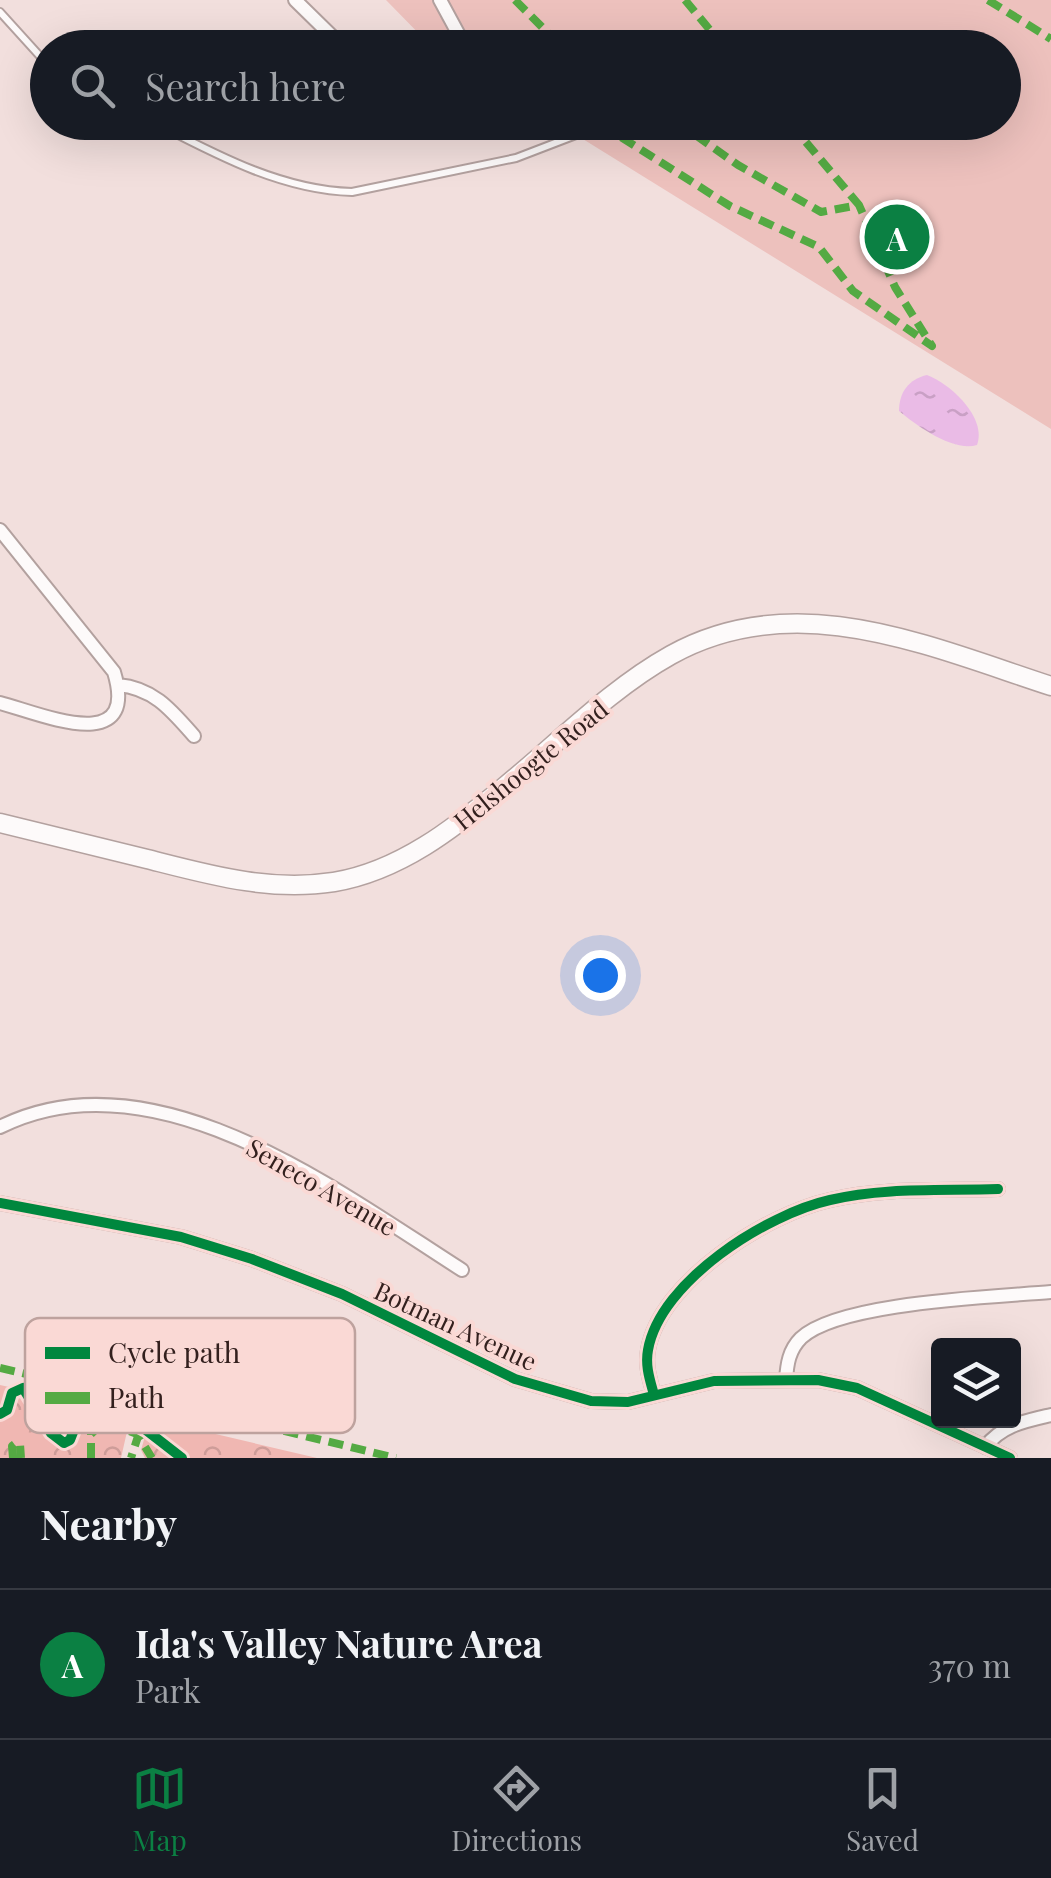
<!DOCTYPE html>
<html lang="en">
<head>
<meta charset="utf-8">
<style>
	body { margin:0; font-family:"Playfair Display",serif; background:#20242c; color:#f1f3f6 }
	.controls { position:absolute; right:30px; bottom:30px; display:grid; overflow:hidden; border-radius:10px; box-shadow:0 10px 40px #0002 }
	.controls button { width:90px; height:90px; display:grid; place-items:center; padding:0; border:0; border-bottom:2px solid #363941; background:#171b24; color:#f1f3f6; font:50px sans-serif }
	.you { position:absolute; left:600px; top:975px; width:35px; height:35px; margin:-25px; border:8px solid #fff; border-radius:50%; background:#1a73e8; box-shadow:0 0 0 15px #1a73e833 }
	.badge { display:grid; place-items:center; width:65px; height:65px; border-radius:50%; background:#0b8043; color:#fff; font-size:32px; font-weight:700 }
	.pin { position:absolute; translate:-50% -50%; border:5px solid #fff; box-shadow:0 2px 10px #0006 }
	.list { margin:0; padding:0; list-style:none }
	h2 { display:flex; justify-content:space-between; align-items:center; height:130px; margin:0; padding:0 40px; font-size:42px }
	h2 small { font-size:32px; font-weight:400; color:#9ea1a6 }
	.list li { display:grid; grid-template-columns:65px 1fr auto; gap:30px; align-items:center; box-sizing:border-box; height:150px; padding:0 40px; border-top:2px solid #363941 }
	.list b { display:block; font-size:38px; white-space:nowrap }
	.list p { margin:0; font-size:32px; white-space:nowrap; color:#9ea1a6 }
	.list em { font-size:32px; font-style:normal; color:#9ea1a6 }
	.icon { flex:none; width:55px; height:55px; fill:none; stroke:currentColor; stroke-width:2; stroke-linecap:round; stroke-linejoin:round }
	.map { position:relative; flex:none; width:1051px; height:1458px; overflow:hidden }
	.search { position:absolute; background:#171b24; box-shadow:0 10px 40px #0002; left:30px; right:30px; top:30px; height:110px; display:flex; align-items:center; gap:25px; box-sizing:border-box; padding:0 35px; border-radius:55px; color:#9ea1a6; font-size:38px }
	.sheet { height:280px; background:#171b24 }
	nav { display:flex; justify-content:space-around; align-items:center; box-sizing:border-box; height:140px; border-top:2px solid #363941; background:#171b24; font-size:28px; color:#9ea1a6 }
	nav a { display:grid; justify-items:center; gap:5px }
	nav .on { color:#0b8043 }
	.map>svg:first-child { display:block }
	.forest { fill:url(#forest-crowns) }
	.park { fill:#edc1bd }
	.water { fill:url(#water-ripples) }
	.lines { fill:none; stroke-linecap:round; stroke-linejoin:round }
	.service-casing { stroke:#b3a19f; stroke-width:10 }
	.minor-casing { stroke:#b3a19f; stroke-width:16 }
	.secondary-casing { stroke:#b3a19f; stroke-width:21 }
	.service { stroke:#fdfafa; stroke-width:6 }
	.minor { stroke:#fdfafa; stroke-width:12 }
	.secondary { stroke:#fdfafa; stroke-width:18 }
	.quiet { stroke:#54aa43; stroke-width:8; stroke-dasharray:15 8; stroke-linecap:butt }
	.cycleway-casing { stroke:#fad9d5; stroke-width:16 }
	.cycleway { stroke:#00873e; stroke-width:10 }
	.labels { text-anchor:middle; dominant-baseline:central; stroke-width:8; stroke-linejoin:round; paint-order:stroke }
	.street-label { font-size:25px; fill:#33201e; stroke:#fad9d5 }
	.key { fill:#fad9d5; stroke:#bea29e; stroke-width:2.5 }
	.key-label { font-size:28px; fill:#33201e }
</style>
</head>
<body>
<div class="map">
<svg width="1051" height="1458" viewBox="0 0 1051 1458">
	<defs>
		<pattern id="forest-crowns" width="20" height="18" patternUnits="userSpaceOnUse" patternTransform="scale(2.5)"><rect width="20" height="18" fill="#f0b7b2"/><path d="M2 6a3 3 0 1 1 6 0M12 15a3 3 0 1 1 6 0" fill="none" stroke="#ce9d99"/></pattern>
		<pattern id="water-ripples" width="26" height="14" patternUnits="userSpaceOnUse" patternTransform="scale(2.5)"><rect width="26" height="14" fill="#eabbe6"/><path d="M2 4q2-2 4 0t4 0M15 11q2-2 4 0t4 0" fill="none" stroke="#c9a0c5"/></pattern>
	</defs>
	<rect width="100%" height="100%" fill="#f2dfdd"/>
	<path class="forest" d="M0,1385L131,1414L121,1458H0Z
		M150,1419L173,1424L317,1458H145L141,1450Z"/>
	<path class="park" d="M386,0H1051V429L557,123L1004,122V48L432,47Z"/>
	<path class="water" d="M927,375C951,384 987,418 977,445C953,452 917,426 899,411C899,392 909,379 927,375Z"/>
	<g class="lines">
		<defs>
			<path id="service" d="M0,12L48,65
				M153,122C215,154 281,190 352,192L516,158L602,125"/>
			<path id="minor" d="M295,0L344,48
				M440,0L466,48
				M0,530L114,672C140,758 39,713 0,703
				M118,685C154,688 172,711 194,736
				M0,1127C153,1050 338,1191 462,1270
				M0,1203L181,1237L252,1259L342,1294L515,1379L591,1401L628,1402L714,1381L818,1380L857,1388L1010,1458
				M786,1380C787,1364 789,1350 801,1338C839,1302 995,1297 1051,1292
				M654,1395C650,1380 645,1366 648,1350C660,1281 767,1214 830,1200C883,1187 943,1191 998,1189
				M985,1447C1002,1425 1025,1421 1051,1415"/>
			<path id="secondary" d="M0,823C49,835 98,847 147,859C210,875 269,892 334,882C400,871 454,828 504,787C558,743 610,689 671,655C795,586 928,646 1051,686"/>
		</defs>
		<use href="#service" class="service-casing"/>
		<use href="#minor" class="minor-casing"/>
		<use href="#secondary" class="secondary-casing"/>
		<use href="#service" class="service"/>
		<use href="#minor" class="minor"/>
		<use href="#secondary" class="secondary"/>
		<path class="quiet" d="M515,0L550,35L568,48
			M685,0L725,48
			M988,0L1051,39
			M677,122L738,165L821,212L859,205L789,122
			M602,125L730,206L819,247L853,291L932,346L895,287L859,205
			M0,1368L149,1402L131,1458
			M149,1402L214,1414L396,1458
			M13,1458L12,1446L16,1443L20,1444L21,1458
			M91,1458V1434L104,1422L137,1434L152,1458"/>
		<defs>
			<path id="cycleway" d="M0,1203L181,1237L252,1259L342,1294L515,1379L591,1401L628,1402L714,1381L818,1380L857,1388L1010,1458
				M654,1395C650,1380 645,1366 648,1350C660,1281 767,1214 830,1200C883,1187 943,1191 998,1189
				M0,1414L7,1410L12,1393L23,1388L51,1433L64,1443L70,1440L81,1412L93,1407L108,1409L146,1430L182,1458"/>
		</defs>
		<use href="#cycleway" class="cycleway-casing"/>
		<use href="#cycleway" class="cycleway"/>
	</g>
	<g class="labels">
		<g class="street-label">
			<text transform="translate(530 764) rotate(-39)">Helshoogte Road</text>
			<text transform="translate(322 1186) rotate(30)">Seneco Avenue</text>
			<text transform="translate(456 1325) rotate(25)">Botman Avenue</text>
		</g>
	</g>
	<rect x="25" y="1318" width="330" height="115" rx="15" class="key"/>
	<rect x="45" y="1347" width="45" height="12" fill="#00873e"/>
	<rect x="45" y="1392" width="45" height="12" fill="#54aa43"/>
	<g class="key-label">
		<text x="108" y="1363">Cycle path</text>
		<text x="108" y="1408">Path</text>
	</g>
</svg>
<div class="controls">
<button><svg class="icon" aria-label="layers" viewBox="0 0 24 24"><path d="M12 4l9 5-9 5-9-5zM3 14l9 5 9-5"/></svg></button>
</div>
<div class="you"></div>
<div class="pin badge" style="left:897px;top:237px">A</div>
<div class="search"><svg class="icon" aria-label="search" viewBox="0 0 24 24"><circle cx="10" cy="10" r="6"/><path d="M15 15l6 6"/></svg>Search here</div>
</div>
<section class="sheet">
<h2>Nearby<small></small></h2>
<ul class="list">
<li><span class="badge">A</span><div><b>Ida's Valley Nature Area</b><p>Park</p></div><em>370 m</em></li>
</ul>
</section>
<nav>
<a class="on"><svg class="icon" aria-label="map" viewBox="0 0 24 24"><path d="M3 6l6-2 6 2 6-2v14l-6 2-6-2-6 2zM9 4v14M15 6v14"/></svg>Map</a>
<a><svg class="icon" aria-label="directions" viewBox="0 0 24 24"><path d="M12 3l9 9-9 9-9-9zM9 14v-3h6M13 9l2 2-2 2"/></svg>Directions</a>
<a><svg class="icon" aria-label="saved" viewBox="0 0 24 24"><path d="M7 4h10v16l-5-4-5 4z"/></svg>Saved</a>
</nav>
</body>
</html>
